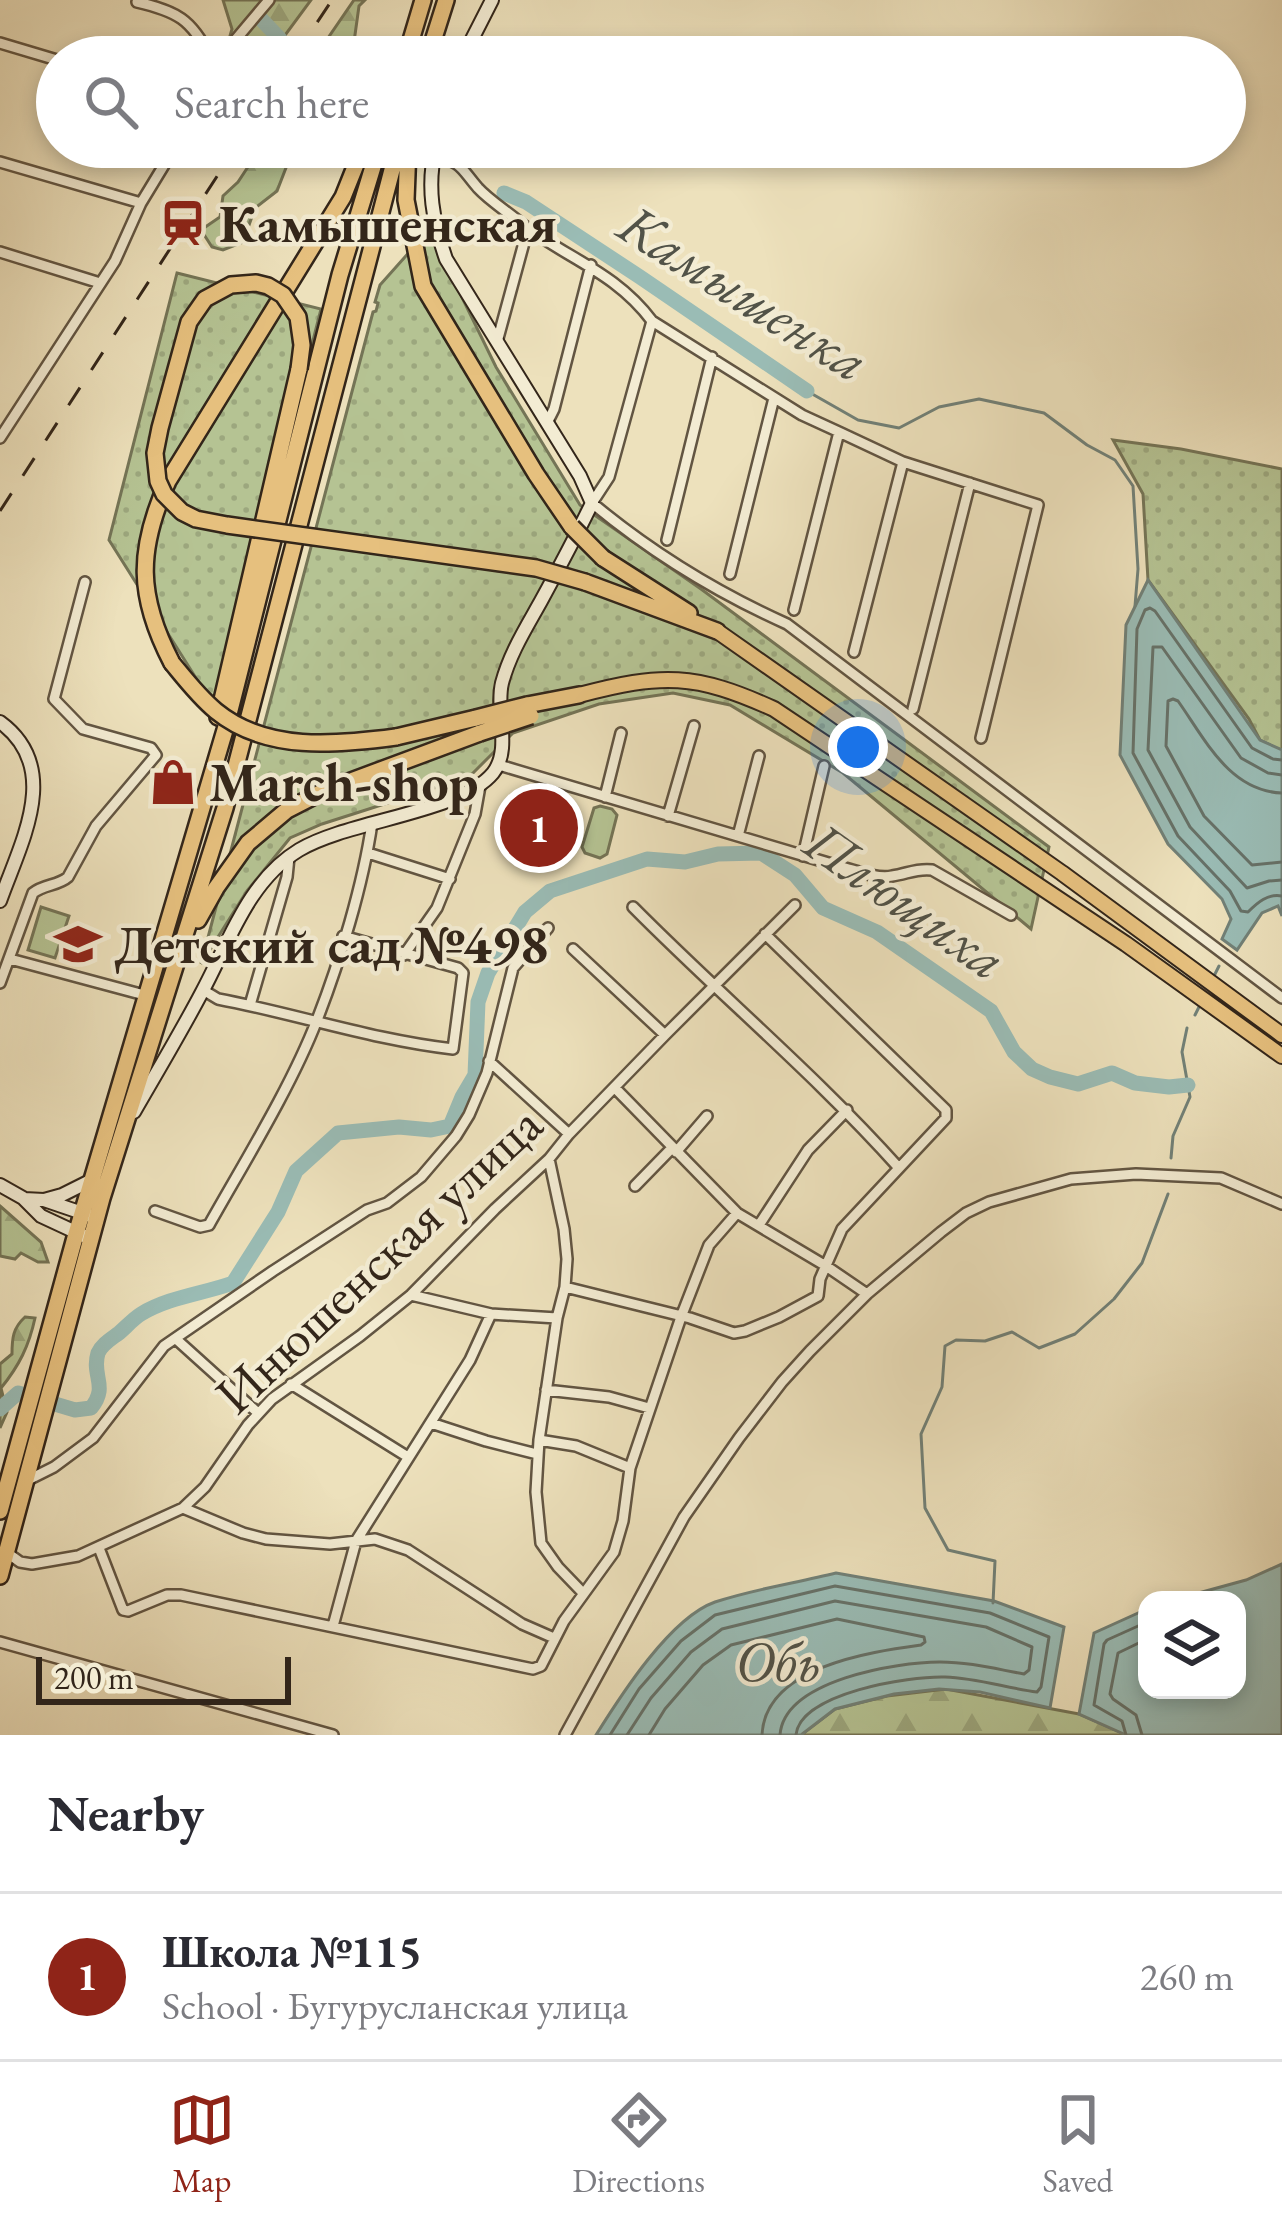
<!DOCTYPE html>
<html lang="en">
<head>
<meta charset="utf-8">
<style>
	body { margin:0; font-family:"EB Garamond",serif; background:#f7f7f7; color:#2b2b33 }
	.controls { position:absolute; right:36px; bottom:36px; display:grid; overflow:hidden; border-radius:24px; box-shadow:0 6px 18px #0003 }
	.controls button { width:108px; height:108px; display:grid; place-items:center; padding:0; border:0; border-bottom:3px solid #e1e1e2; background:#fff; color:#2b2b33; font:60px sans-serif }
	.scale { position:absolute; left:36px; bottom:30px; width:255px; box-sizing:border-box; padding-left:12px; border:6px solid #33261a; border-top:0; font-size:33px; line-height:42px; white-space:nowrap; color:#33261a; -webkit-text-stroke:9px #f3ecd3; paint-order:stroke }
	.you { position:absolute; left:858px; top:747px; width:42px; height:42px; margin:-30px; border:9px solid #fff; border-radius:50%; background:#1a73e8; box-shadow:0 0 0 18px #1a73e833 }
	.badge { display:grid; place-items:center; width:78px; height:78px; border-radius:50%; background:#8f2418; color:#fff; font-size:39px; font-weight:700 }
	.pin { position:absolute; translate:-50% -50%; border:6px solid #fff; box-shadow:0 3px 12px #0006 }
	.list { margin:0; padding:0; list-style:none }
	h2 { display:flex; justify-content:space-between; align-items:center; height:156px; margin:0; padding:0 48px; font-size:51px }
	h2 small { font-size:39px; font-weight:400; color:#7c7c81 }
	.list li { display:grid; grid-template-columns:78px 1fr auto; gap:36px; align-items:center; box-sizing:border-box; height:168px; padding:0 48px; border-top:3px solid #e1e1e2 }
	.list b { display:block; font-size:45px; white-space:nowrap }
	.list p { margin:0; font-size:39px; white-space:nowrap; color:#7c7c81 }
	.list em { font-size:39px; font-style:normal; color:#7c7c81 }
	.icon { flex:none; width:66px; height:66px; fill:none; stroke:currentColor; stroke-width:2; stroke-linecap:round; stroke-linejoin:round }
	.map { position:relative; flex:none; width:1282px; height:1735px; overflow:hidden }
	.search { position:absolute; background:#fff; box-shadow:0 6px 18px #0003; left:36px; right:36px; top:36px; height:132px; display:flex; align-items:center; gap:30px; box-sizing:border-box; padding:0 42px; border-radius:66px; color:#7c7c81; font-size:45px }
	.sheet { height:324px; background:#fff }
	nav { display:flex; justify-content:space-around; align-items:center; box-sizing:border-box; height:168px; border-top:3px solid #e1e1e2; background:#fff; font-size:33px; color:#7c7c81 }
	nav a { display:grid; justify-items:center; gap:6px }
	nav .on { color:#8f2418 }
	.map>svg:first-child { display:block }
	.grass { fill:url(#grass-dots); stroke:#747456; stroke-width:3 }
	.forest { fill:url(#forest-firs); stroke:#747456; stroke-width:3 }
	.pitch { fill:#b5c393; stroke:#747456; stroke-width:3 }
	.water { fill:#9abcb5; stroke:#718077; stroke-width:3 }
	.lines { fill:none; stroke-linecap:round; stroke-linejoin:round }
	.shore { stroke:#667168; stroke-width:3 }
	.stream { stroke:#718077; stroke-width:3 }
	.river { stroke:#9abcb5; stroke-width:15 }
	.street-casing { stroke:#625542; stroke-width:14 }
	.secondary-casing { stroke:#33261a; stroke-width:16 }
	.primary-casing { stroke:#33261a; stroke-width:18 }
	.highway-casing { stroke:#33261a; stroke-width:20 }
	.street { stroke:#f3ecd3; stroke-width:9 }
	.secondary { stroke:#f3ecd3; stroke-width:12 }
	.primary { stroke:#e6c07e; stroke-width:14 }
	.highway { stroke:#e6c07e; stroke-width:15 }
	.rail { stroke:#33261a; stroke-width:3; stroke-dasharray:21 21; stroke-linecap:butt }
	.highway-bridge-casing { stroke:#33261a; stroke-width:20; stroke-linecap:butt }
	.highway-bridge { stroke:#e6c07e; stroke-width:15 }
	.labels { text-anchor:middle; dominant-baseline:central; stroke-width:9; stroke-linejoin:round; paint-order:stroke }
	.poi-label { font-size:54px; font-weight:bold; fill:#33261a; stroke:#f3ecd3; text-anchor:start }
	.street-label { font-size:54px; fill:#33261a; stroke:#f3ecd3 }
	.water-label { font-size:57px; font-style:italic; fill:#525348; stroke:#f3ecd3 }
</style>
</head>
<body>
<div class="map">
<svg width="1282" height="1735" viewBox="0 0 1282 1735">
	<defs>
		<pattern id="grass-dots" width="8" height="8" patternUnits="userSpaceOnUse" patternTransform="scale(3)"><rect width="8" height="8" fill="#b5c393"/><path d="M2 2h.1M6 6h.1" fill="none" stroke="#9ca77e" stroke-width="1.8" stroke-linecap="round"/></pattern>
		<pattern id="forest-firs" width="22" height="20" patternUnits="userSpaceOnUse" patternTransform="scale(3)"><rect width="22" height="20" fill="#b5c393"/><path d="M5 1l3.5 6h-7zM16 11l3.5 6h-7z" fill="#9ca77e"/></pattern>
	</defs>
	<rect width="100%" height="100%" fill="#ede1bc"/>
	<filter id="stains"><feTurbulence type="fractalNoise" baseFrequency=".00167" numOctaves="4"/><feColorMatrix values="0 0 0 0 .2 0 0 0 0 .09 0 0 0 0 .02 0 0 0 .5 -.17"/></filter>
	<radialGradient id="worn" r=".72"><stop offset=".6" stop-color="#630" stop-opacity="0"/><stop offset="1" stop-color="#630" stop-opacity=".3"/></radialGradient>
	<path class="grass" d="M429,230L496,367L580,505L701,589L1049,847L1031,929L843,773L730,705L673,693L599,704L513,733L469,777L322,824L290,838L247,891L201,964L373,312L376,311L378,303L375,302L380,285Z
		M177,273L321,309L218,713L109,540Z
		M1113,440L1181,449L1282,469V751L1260,740L1249,719L1148,580L1143,494Z"/>
	<path class="forest" d="M223,0H311L269,57H224L232,29Z
		M354,0H365L359,6L354,42L338,52L337,57H315Z
		M261,147H294L277,191L255,208L243,242L223,250L212,247L201,230L220,217L223,196L238,182Z
		M0,1206L41,1242L48,1262H38L21,1253L15,1259L0,1256Z
		M25,1317L35,1318C29,1346 19,1366 1,1388L7,1412L0,1428V1364L12,1354C12,1338 13,1328 25,1317Z
		M946,1689L1079,1714L1127,1735H801L835,1709L887,1696Z"/>
	<path class="pitch" d="M600,806L612,809L617,815L607,854L600,858L585,853L582,847L594,808Z
		M41,907L69,916L55,958L28,950Z"/>
	<path class="water" d="M1148,580L1260,740L1282,750V916L1278,906L1262,913L1237,950L1222,939L1231,919L1222,899L1168,844L1120,755L1126,625Z
		M1282,1564V1735H1126L1079,1714L1094,1633L1147,1609V1690H1237V1600H1173L1246,1580Z
		M836,1573L994,1601L1064,1627L1050,1708L980,1692L939,1689L894,1694L835,1709L801,1735H596C621,1695 670,1618 715,1602C754,1589 796,1583 836,1573Z"/>
	<g class="lines">
		<path class="shore" d="M1282,760L1273,759L1252,748L1155,611L1150,608L1145,610L1137,629L1133,753L1178,836L1230,891L1241,911L1248,912C1257,903 1268,893 1282,896
			M1282,775L1268,773L1241,758L1162,647H1153L1148,750L1190,827L1247,888L1269,881L1282,880
			M1282,793C1229,791 1205,739 1178,701L1173,699L1168,701L1166,746L1204,816L1252,865L1282,862
			M610,1735L639,1689L681,1641L715,1615L835,1586L990,1613L1049,1637L1041,1687L1037,1692C1006,1688 977,1678 945,1677C909,1676 800,1693 796,1735
			M627,1735L651,1698L691,1652L722,1629L835,1601L986,1627L1032,1647L1029,1670L1024,1674C996,1669 969,1662 940,1662C897,1662 784,1680 780,1735
			M649,1735L665,1709L703,1665L731,1645L837,1619L924,1637L925,1642L921,1645C869,1652 765,1667 762,1735
			M1126,1735L1122,1721L1094,1705L1104,1644L1107,1640L1147,1622
			M1142,1735L1136,1715L1113,1699L1110,1694L1118,1653L1147,1639"/>
		<path class="stream" d="M807,391L858,420L899,428L939,407L979,399L1044,413L1087,445L1115,460L1133,486L1138,569L1135,606
			M1212,980L1219,966
			M1195,1015L1200,1005
			M1171,1158L1173,1136L1190,1097L1182,1052L1187,1028
			M993,1603L995,1561L948,1550L925,1508L921,1434L942,1387L945,1346L956,1340L985,1341L1012,1332L1039,1348L1075,1334L1114,1299L1142,1263L1168,1194"/>
		<path class="river" d="M261,19L280,39
			M504,193L526,202L640,277L807,391
			M0,1409L18,1393L75,1410L91,1408C109,1386 91,1376 98,1353C102,1344 111,1339 119,1333C126,1327 133,1319 141,1314C169,1297 202,1294 233,1283L278,1212L296,1171L338,1133L399,1127L431,1130L450,1126L462,1097L475,1075L478,1002L488,973L525,912L550,891L647,859L685,862L718,854L761,853L795,875L823,908L877,932L991,1011L1014,1052L1032,1069L1050,1077L1078,1084L1112,1073L1135,1083L1169,1087L1188,1085"/>
		<defs>
			<path id="street" d="M137,2C176,11 192,19 210,57
				M0,43L57,60
				M221,57L269,0
				M434,155C464,164 459,166 478,188C490,201 508,212 522,224C568,259 615,272 652,321L802,415L839,432L903,462L1038,505L981,738
				M0,162L141,203
				M0,252L100,283
				M652,321L609,477L592,503C651,552 718,593 787,624L1282,998
				M497,342L528,228
				M547,423L554,409L591,265
				M0,438L115,261L141,203L175,147
				M667,540L712,357
				M730,574L774,398
				M794,610L839,432
				M854,652L903,462
				M913,709L970,483
				M499,765L842,867C857,871 877,879 892,876C907,874 916,868 932,870L1011,915
				M605,797L621,733
				M668,816L694,726
				M738,836L759,756
				M368,853L450,879
				M803,856L824,766
				M633,907C721,996 816,1075 899,1168
				M573,949L665,1035
				M404,955L437,908L475,814L480,786
				M10,959L148,996
				M0,983L33,893C44,884 58,886 68,877L96,826L156,755L151,748L83,729L54,699L85,582
				M203,990L218,999C297,1014 373,1040 453,1049L463,973L458,968L343,936
				M250,1005L287,877L289,857
				M489,1061L569,1134
				M615,1088L737,1213L826,1266L867,1294
				M676,1152L707,1116
				M549,1159L564,1229L567,1259L565,1287L557,1318L539,1440L536,1492L541,1543L558,1567L583,1593
				M635,1186L672,1148
				M155,1211L200,1227L209,1225C245,1161 291,1087 317,1020C340,961 363,885 372,823
				M759,1225L808,1150L847,1110
				M565,1287L690,1318L734,1333L745,1331L779,1317L818,1296L820,1279L842,1229L946,1118V1110L765,934
				M491,1314L557,1318
				M176,1339L258,1413
				M291,1384L408,1457
				M546,1390L609,1397L649,1408
				M431,1423L486,1441L537,1454
				M539,1440L576,1446L630,1468
				M24,1482L54,1467L93,1438L164,1346L273,1271L367,1210L387,1203L421,1177L456,1136L469,1115L487,1073L513,968L548,928
				M183,1508L243,1533L266,1539L330,1544L375,1539L408,1550L522,1624L554,1638
				M99,1548L123,1610L128,1611L167,1595H181L533,1669L541,1666L564,1621L614,1552L623,1521L630,1468L681,1317L709,1245L737,1213
				M6,1552L20,1562L32,1564L78,1556L183,1508L205,1487L248,1425L272,1399L360,1336L411,1295L495,1209L549,1159L569,1134L665,1035L795,905
				M333,1626L356,1541L470,1360L491,1314L411,1295
				M0,1642L333,1735
				M565,1735L684,1517L739,1438L782,1382L810,1351L867,1294L941,1232L966,1213L989,1202L1071,1179L1136,1174L1221,1178L1282,1204"/>
			<path id="secondary" d="M463,57L492,0
				M0,722C63,768 21,842 0,901
				M134,1112C157,1072 181,1032 202,992C229,942 248,881 299,850C349,820 460,813 493,773C512,749 495,711 502,683C510,653 526,628 541,601C559,568 576,536 592,503L580,476L446,259C433,222 426,186 436,147
				M0,1185L23,1198L41,1216L84,1236
				M24,1199L44,1200L91,1216
				M44,1200L62,1195L92,1180"/>
			<path id="primary" d="M717,631L1062,873L1282,1035
				M579,695C662,673 695,673 774,709L1126,944L1282,1056"/>
			<path id="highway" d="M406,57L423,0
				M428,57L446,0
				M408,147L406,200L423,286L536,474L572,527
				M603,558L689,613
				M585,582L717,631
				M172,663C137,596 137,550 168,481L343,197L363,147
				M527,705L579,695
				M218,717L299,369
				M396,737L476,718
				M198,920L216,888L248,843L287,810L324,791L480,733
				M0,1511L76,1234L225,730L340,275L379,147
				M0,1576L102,1198L225,808L398,147"/>
		</defs>
		<use href="#street" class="street-casing"/>
		<use href="#secondary" class="secondary-casing"/>
		<use href="#primary" class="primary-casing"/>
		<use href="#highway" class="highway-casing"/>
		<use href="#street" class="street"/>
		<use href="#secondary" class="secondary"/>
		<use href="#primary" class="primary"/>
		<use href="#highway" class="highway"/>
		<path class="rail" d="M294,57L332,0
			M0,511L236,147"/>
		<defs>
			<path id="highway-bridge" d="M299,369L302,345L298,317L283,295L268,286L256,283L231,285L205,299L189,322L160,428L155,453L158,481L164,494L182,512L196,519L227,525L536,568L585,582
				M572,527L603,558
				M172,663C186,680 199,697 216,711C266,752 336,745 396,737
				M476,718L527,705
				M480,733L531,716"/>
		</defs>
		<use href="#highway-bridge" class="highway-bridge-casing"/>
		<use href="#highway-bridge" class="highway-bridge"/>
	</g>
	<defs>
		<symbol id="station-bare" viewBox="-9 -9 18 18"><path d="M-3-6H3Q5-6 5-4V2Q5 4 3 4L4.5 6H3L1.5 4h-3L-3 6H-4.5L-3 4Q-5 4-5 2V-4Q-5-6-3-6ZM-3.5-4v3h7v-3ZM-3.5 1v1.5H-2V1ZM2 1v1.5H3.5V1Z" fill="#8f2418" stroke="#f3ecd3" stroke-width="2.5" paint-order="stroke"/></symbol>
		<symbol id="shop-bare" viewBox="-9 -9 18 18"><path d="M-5-2.5h2.3a2.7 3.5 0 0 1 5.4 0H5L5.5 6h-11ZM-1.5-2.5h3a1.5 2.3 0 0 0-3 0Z" fill="#8f2418" stroke="#f3ecd3" stroke-width="2.5" paint-order="stroke"/></symbol>
		<symbol id="school-bare" viewBox="-9 -9 18 18"><path d="M0-5L7-2L0 1L-7-2ZM-4 1L0 2.5L4 1V4Q0 6-4 4Z" fill="#8f2418" stroke="#f3ecd3" stroke-width="2.5" paint-order="stroke"/></symbol>
	</defs>
	<g fill-rule="evenodd">
		<use href="#station-bare" x="150" y="190" width="66" height="66"/>
		<use href="#shop-bare" x="140" y="749" width="66" height="66"/>
		<use href="#school-bare" x="45" y="911" width="66" height="66"/>
	</g>
	<g class="labels">
		<g class="poi-label">
			<text x="219" y="223">Камышенская</text>
			<text x="209" y="782">March-shop</text>
			<text x="114" y="944">Детский сад №498</text>
		</g>
		<g class="street-label">
			<text transform="translate(378 1259) rotate(-43)">Инюшенская улица</text>
		</g>
		<g class="water-label">
			<text transform="translate(744 292) rotate(32)">Камышенка</text>
			<text transform="translate(906 900) rotate(35)">Плющиха</text>
			<text x="778" y="1661">Обь</text>
		</g>
	</g>
	<rect width="100%" height="100%" filter="url(#stains)"/>
	<rect width="100%" height="100%" fill="url(#worn)"/>
</svg>
<div class="controls">
<button><svg class="icon" aria-label="layers" viewBox="0 0 24 24"><path d="M12 4l9 5-9 5-9-5zM3 14l9 5 9-5"/></svg></button>
</div>
<div class="scale">200 m</div>
<div class="you"></div>
<div class="pin badge" style="left:539px;top:828px">1</div>
<div class="search"><svg class="icon" aria-label="search" viewBox="0 0 24 24"><circle cx="10" cy="10" r="6"/><path d="M15 15l6 6"/></svg>Search here</div>
</div>
<section class="sheet">
<h2>Nearby<small></small></h2>
<ul class="list">
<li><span class="badge">1</span><div><b>Школа №115</b><p>School · Бугурусланская улица</p></div><em>260 m</em></li>
</ul>
</section>
<nav>
<a class="on"><svg class="icon" aria-label="map" viewBox="0 0 24 24"><path d="M3 6l6-2 6 2 6-2v14l-6 2-6-2-6 2zM9 4v14M15 6v14"/></svg>Map</a>
<a><svg class="icon" aria-label="directions" viewBox="0 0 24 24"><path d="M12 3l9 9-9 9-9-9zM9 14v-3h6M13 9l2 2-2 2"/></svg>Directions</a>
<a><svg class="icon" aria-label="saved" viewBox="0 0 24 24"><path d="M7 4h10v16l-5-4-5 4z"/></svg>Saved</a>
</nav>
</body>
</html>
